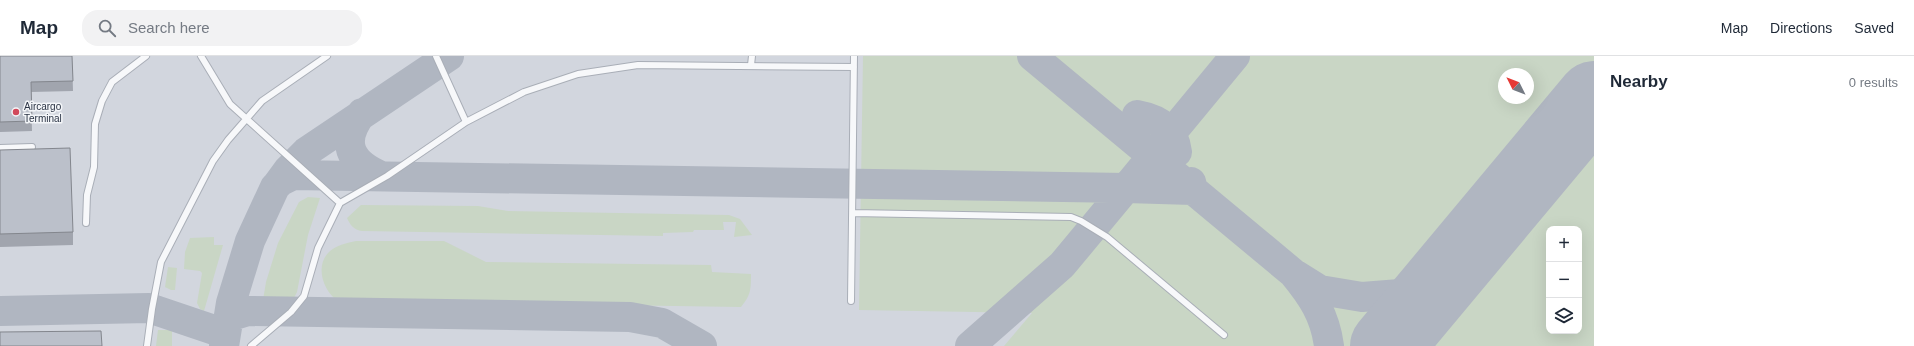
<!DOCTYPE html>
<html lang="en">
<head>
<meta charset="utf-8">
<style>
	body { margin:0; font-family:Arial,sans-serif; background:#f2f2f3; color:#1f2937 }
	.controls { position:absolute; right:12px; bottom:12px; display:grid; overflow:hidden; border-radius:8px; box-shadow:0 4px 16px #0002 }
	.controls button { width:36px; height:36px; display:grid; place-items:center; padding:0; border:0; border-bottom:1px solid #e0e1e3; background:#fff; color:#1f2937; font:20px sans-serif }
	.compass { position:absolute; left:1498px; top:12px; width:36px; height:36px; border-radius:50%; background:#fff; box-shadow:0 4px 16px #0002; rotate:312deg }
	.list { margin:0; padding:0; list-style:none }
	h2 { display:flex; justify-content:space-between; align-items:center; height:52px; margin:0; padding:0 16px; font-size:17px }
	h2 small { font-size:13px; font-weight:400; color:#747a83 }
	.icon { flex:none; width:22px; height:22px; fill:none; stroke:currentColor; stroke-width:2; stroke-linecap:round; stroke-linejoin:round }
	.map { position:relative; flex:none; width:1594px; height:290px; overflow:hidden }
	header { display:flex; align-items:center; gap:24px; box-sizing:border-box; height:56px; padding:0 20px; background:#fff; border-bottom:1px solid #e0e1e3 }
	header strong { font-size:19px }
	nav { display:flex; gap:22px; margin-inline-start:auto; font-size:14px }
	.search { width:280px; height:36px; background:#f2f2f3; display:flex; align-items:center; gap:10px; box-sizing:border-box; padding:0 14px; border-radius:16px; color:#747a83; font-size:15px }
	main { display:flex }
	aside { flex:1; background:#fff }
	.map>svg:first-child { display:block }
	.built { fill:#d2d6de; fill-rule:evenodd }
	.grass { fill:#c9d6c5; fill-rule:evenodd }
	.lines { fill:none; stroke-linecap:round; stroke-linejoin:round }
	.taxiway { stroke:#b0b6c1; stroke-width:30 }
	.runway { stroke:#b0b6c1; stroke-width:74 }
	.lane-casing { stroke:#a9aeb7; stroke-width:8 }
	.lane { stroke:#f7f8fa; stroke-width:6 }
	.wall { fill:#a1a5ae }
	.building { fill:#bbc0ca; stroke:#83868d }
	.poi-dot { fill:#d1495b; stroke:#f4f6f9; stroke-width:1.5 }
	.labels { text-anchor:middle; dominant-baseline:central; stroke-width:3; stroke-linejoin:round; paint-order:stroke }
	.poi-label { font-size:10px; fill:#2b3445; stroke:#f4f6f9; text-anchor:start }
</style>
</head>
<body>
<header>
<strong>Map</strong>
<div class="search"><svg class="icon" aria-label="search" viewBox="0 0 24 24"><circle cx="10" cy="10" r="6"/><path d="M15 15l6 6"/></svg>Search here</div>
<nav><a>Map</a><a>Directions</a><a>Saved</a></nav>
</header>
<main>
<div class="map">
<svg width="1594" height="290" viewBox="0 0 1594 290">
	<rect width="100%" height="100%" fill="#e4e7ec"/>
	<path class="built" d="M0,0H1594V290H0ZM1504,18H1528V42H1504ZM1549,173H1579V275H1549Z"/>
	<path class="grass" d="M863,0H1594V290H1004L1032,257L859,254ZM1504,18H1528V42H1504ZM1549,173H1579V275H1549Z
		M308,141L320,142L308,179L297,236L293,244H263L266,226L278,187L299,146Z
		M361,149L478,150L508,155L729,159L740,163L752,179L734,181L736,166H723L724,174H694L693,176L663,177V180L362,175C354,174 350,169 347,162Z
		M214,181V189H223L204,255L200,253L197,247L202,217L200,215L184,213L185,196L190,182Z
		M356,185H444L486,206L711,209L712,216L751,218C751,233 751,239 741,251L338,245C323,235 314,209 330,195C337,189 347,187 356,185Z
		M168,211L177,212L175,234H171L165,231Z
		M158,274H172V290H156Z"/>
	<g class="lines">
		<path class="taxiway" d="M1032,0L1293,217C1312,240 1325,259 1329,290
			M362,57C340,86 349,106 381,120
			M1137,59C1159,63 1174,72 1177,96
			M277,129L288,114L306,96L449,0
			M1296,219L1320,234L1362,241L1400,238L1440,219L1472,189
			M0,255L149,252L226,278
			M227,267L235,259L248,255L630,261L662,267L702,290
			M224,290L231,247L250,185L275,131L281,125L293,119L1126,132L1235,0
			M970,290L1062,209L1126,132L1193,134L1191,126"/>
		<path class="runway" d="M1387,290L1594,42"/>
		<defs>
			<path id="lane" d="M201,0L230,48L340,147
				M436,0L466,66
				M751,9L752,0
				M0,92L32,91
				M853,157L1071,161L1081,165L1107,181L1224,279
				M86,167L87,139L94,111L95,68L102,45L112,26L146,0
				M851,245L854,0
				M147,290L152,253L161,206L213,105L228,84L262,45L327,0
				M251,290L291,256L304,240L318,192L340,147L387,120L466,66L524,36L578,18L638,9L854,11"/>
		</defs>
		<use href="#lane" class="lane-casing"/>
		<use href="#lane" class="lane"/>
	</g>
	<path class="wall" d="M0,0H72L73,35L31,36L32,75L0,76Z
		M0,94L73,176V189L0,191Z"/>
	<path class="building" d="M0,0H72L73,25L31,26L32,65L0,66Z
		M70,92L73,176L0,178V94Z
		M101,275L102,290H0V276Z"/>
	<circle class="poi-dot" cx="16" cy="56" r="4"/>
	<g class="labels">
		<g class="poi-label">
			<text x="24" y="50">Aircargo<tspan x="24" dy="12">Terminal</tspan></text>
		</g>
	</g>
</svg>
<div class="controls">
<button>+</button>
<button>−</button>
<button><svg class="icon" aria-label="layers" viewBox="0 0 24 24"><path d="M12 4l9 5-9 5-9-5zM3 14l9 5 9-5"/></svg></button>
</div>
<svg class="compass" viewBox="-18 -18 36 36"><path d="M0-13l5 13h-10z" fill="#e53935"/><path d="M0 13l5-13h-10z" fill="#747a83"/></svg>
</div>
<aside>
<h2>Nearby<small>0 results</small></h2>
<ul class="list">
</ul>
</aside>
</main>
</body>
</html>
